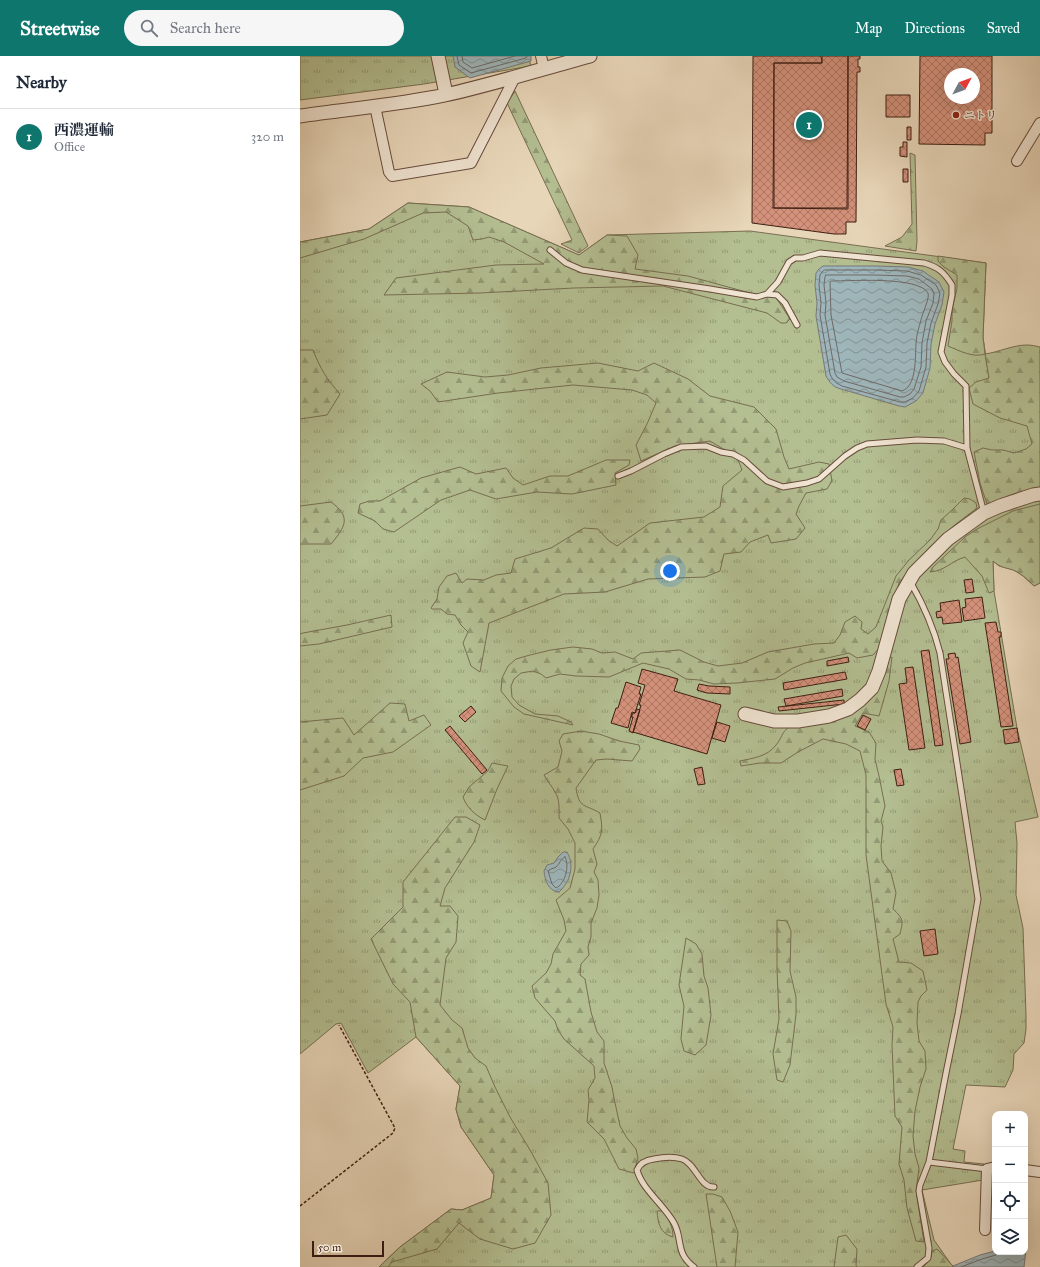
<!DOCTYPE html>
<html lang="en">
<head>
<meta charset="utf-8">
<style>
	body { margin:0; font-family:"IM FELL Great Primer","Noto Serif JP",serif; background:#f6f6f7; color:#1f2937 }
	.controls { position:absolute; right:12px; bottom:12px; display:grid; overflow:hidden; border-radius:8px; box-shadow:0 4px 16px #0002 }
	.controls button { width:36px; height:36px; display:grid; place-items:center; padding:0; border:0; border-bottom:1px solid #e0e1e3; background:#fff; color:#1f2937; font:20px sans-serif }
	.compass { position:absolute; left:644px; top:12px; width:36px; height:36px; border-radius:50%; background:#fff; box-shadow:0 4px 16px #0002; rotate:49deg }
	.scale { position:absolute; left:12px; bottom:10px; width:72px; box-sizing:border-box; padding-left:4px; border:2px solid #3e1e12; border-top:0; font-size:11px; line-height:14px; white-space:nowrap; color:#3e1e12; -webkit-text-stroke:3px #f0e4d2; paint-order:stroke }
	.you { position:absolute; left:370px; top:515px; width:14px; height:14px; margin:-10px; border:3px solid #fff; border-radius:50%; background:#1a73e8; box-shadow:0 0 0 6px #1a73e833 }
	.badge { display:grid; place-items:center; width:26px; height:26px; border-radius:50%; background:#0f766e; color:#fff; font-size:13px; font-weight:700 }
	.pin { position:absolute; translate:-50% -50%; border:2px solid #fff; box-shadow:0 1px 4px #0006 }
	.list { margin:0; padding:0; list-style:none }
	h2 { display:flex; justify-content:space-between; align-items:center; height:52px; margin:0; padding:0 16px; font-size:17px }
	h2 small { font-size:13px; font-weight:400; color:#747a83 }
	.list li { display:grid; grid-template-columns:26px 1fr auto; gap:12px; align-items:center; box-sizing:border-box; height:56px; padding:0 16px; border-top:1px solid #e0e1e3 }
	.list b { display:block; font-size:15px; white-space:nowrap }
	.list p { margin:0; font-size:13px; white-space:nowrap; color:#747a83 }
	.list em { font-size:13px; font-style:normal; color:#747a83 }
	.icon { flex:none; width:22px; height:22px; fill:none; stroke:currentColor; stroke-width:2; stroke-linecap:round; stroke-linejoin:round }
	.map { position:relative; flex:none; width:740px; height:1211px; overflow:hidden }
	header { display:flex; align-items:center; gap:24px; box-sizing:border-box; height:56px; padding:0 20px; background:#0f766e; color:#fff }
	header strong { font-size:19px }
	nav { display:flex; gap:22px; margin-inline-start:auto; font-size:14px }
	.search { width:280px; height:36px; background:#f6f6f7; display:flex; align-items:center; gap:10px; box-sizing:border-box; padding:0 14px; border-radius:22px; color:#747a83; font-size:15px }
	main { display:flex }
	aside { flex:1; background:#fff }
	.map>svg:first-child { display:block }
	.grass { fill:url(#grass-tufts); stroke:#786e52 }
	.forest { fill:url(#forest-firs); stroke:#786e52 }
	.water { fill:url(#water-waves); stroke:#787977 }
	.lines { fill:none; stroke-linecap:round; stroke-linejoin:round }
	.shore { stroke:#6e6a66; stroke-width:1 }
	.building { fill:url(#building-cross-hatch); stroke:#3e1e12; fill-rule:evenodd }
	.service-casing { stroke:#684c3c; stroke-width:7 }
	.minor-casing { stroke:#684c3c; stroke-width:12 }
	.tertiary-casing { stroke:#684c3c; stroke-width:15 }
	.path { stroke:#3e1e12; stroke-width:1.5; stroke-dasharray:3 2; stroke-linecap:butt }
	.service { stroke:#f0e4d2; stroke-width:5 }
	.minor { stroke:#f0e4d2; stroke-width:10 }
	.tertiary { stroke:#f0e4d2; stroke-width:13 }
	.poi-dot { fill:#8f2418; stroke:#f0e4d2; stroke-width:1.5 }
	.labels { text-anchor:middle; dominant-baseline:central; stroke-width:3; stroke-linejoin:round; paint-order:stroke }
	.poi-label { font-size:11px; fill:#3e1e12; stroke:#f0e4d2; text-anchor:start }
</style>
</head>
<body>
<header>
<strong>Streetwise</strong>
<div class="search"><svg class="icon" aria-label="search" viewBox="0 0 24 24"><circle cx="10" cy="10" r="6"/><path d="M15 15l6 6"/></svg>Search here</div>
<nav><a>Map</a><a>Directions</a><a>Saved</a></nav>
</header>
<main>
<aside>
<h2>Nearby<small></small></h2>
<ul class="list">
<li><span class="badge">1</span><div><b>西濃運輸</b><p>Office</p></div><em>320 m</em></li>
</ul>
</aside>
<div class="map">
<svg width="740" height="1211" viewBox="0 0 740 1211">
	<defs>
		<pattern id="grass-tufts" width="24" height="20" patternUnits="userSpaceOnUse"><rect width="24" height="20" fill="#b3be91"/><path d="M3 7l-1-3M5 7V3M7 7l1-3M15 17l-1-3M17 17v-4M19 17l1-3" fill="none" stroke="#939a75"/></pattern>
		<pattern id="forest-firs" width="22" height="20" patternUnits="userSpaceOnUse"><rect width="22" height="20" fill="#b3be91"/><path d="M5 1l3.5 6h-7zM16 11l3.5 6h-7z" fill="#939a75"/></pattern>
		<pattern id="water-waves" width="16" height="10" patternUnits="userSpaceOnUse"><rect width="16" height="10" fill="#9eb6bb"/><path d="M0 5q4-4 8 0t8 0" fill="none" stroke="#829397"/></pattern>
		<pattern id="building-cross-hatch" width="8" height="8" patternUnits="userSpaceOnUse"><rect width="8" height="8" fill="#d4917b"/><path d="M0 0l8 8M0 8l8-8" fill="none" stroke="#ad7663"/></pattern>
	</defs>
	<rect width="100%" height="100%" fill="#e8d6b9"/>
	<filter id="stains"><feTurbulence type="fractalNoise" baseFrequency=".005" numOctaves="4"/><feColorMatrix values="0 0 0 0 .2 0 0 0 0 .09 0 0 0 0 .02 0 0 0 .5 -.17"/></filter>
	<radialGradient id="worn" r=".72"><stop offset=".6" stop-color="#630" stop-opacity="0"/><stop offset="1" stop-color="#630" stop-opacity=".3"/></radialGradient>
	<path class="grass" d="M0,0H228L231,10L124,28L0,44Z
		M108,147L169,151L279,199L307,179L450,175L686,207L683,281L689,322L740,335V527L734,530L723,520L714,514L699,510L693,505L694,535L717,672L738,761L715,766L717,787L716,839L723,872L726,959V973L724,987L714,998L713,1014L705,1031L666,1029L653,1093L665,1095L664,1106L684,1108L683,1124L622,1134L634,1184L653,1211H79L100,1191L151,1153L162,1154L191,1142L194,1119L161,1071L156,1053L160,1030L116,981L68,1017L41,967L36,968L0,998V186L69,173Z"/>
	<path class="forest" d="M215,35L288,190L279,197L261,188L272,184L207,47Z
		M610,97L615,99L617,185L616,195L585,190L602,181L612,168Z
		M108,147L169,151L279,199L307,179L327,180L338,199L335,213L388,220L461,240H475L490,263L486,267H481L467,257L363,230L274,232L180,237L84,239L96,222L196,209L244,208L204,186L189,181L182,183L173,184L168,170L146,156L123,157L64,183L0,202V186L69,173Z
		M638,200L686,207L683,281L685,298C699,296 713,289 727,289C731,289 736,290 740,291V431L695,447L687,448L680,427L674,396L683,392L692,394H703L714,397L726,393L732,388L727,370L700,362L673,348L669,332L676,326L689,322L685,298C673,302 660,295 648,290L652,265V254L657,232V219L644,211L638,205Z
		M0,294H13C21,314 26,322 40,338L27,359L0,363Z
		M298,307L338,315L354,307L388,323L410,340L454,351L476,373L484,401L489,413L519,406L529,408L532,425L527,433L506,437L499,450L496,458L505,472L496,483L471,487L468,479L450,486L441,496L424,498L420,515L405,521L348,523L305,536L264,538L189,567L180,616L171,610L163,587L168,576L161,569L155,559L147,558L141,553H132L131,552L137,543L139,531L147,520L156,517L162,527L167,523L184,524L196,519L211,517L215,503L251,492L284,472L298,473L308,484L317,490L350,467L404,461L420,451L423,430L442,414L437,401L410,385L375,390L341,405L336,389L347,368L356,347L347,339L332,334L273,329L198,337L138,346L130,335L121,328L147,316L185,321L208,319L241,312Z
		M306,404H330L329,409L315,417L316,429L272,438L237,436L196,443L170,434L141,444L94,476L83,473L75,465L58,457L60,448L69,445H80L121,422L160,411L176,418L206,412L213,422L223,429L250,420H268Z
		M664,442L670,443L676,447L677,452L656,468L631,490L609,514L599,527L582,589L573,599L557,602L549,597L523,603L505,607L493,612L475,623L437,627L414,628L399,624L386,623L369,613L343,607L309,621L276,620L260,618L246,622L241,618L233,615L221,617L214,623L211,630L212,641L219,649L235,658L258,660L271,666L273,669L224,658L214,651L201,635L202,622L208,610L216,603L230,599L251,594L273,591L292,593L302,597L315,596L333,603L341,597L380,594L404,606L418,610L442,607L468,596L514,588L534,587L540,579L545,566L555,560L562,566L561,573L568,578L576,571L596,520L609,504L630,484L638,473L641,464L652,454Z
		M31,446C52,461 45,471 31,488H0V450Z
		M740,448V527L734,530C728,524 721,517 713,514C704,511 701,512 693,505L694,535L689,537L682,520L665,501C651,505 645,515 630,516L633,511L665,481L677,473L713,455Z
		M91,559L92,571L19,588L0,590V578L3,577L47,569Z
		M592,601L589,625L579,660L563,657L555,670L569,676L576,687L575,703L579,720L585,750L581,765L583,771L581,790L582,805L591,817L596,837L593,853C604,863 603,865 600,878L593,883L599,906L611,907L623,915L627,934L621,940L618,946L617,967L619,985L625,995L626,1013L620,1031L615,1055L613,1080L615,1098L619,1112L616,1135L624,1186L616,1185L607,1152L604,1124L599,1108L602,1071L595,1060L592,989L593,971L586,948L566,799V719L560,695L546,688L523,683L498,696L481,707H460L441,710L440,705C453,702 467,701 476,689C482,682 481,677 489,671L552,656L588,603Z
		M90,647L105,648L109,665L124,659L131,669L93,696L63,702L44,720L0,734V666L43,662L54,679Z
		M281,675L299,678L319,685L339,689L340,693L332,705L307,703L296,704L276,732C279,753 285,748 300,757C303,775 303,778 293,793L297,808L294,816L298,824L299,839L297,852L291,867V881L288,891L289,899L281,908L280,919L285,923L291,956L297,976L304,985V1007L312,1031L314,1042L320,1070L327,1082L336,1093L338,1102L334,1117L319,1113L304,1083L287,1066L289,1044L288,1034L295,1022L294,1010L264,983L258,974L255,965L235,942L232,930L246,917L251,908L253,898L266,875L264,864L256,844L270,832L275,813V787L268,773L259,762C259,754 260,743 255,736C252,730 247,725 244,719L258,711L262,695L259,685L263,678Z
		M192,707L208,710L197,733L185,764C175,759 167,752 163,741L169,731L188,715Z
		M155,761H166L180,769L174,786L145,832L140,850H150L158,860L156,886L146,902L140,949L152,964L162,972L168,992L175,1002L186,1010L195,1031L210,1061L230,1094L248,1127L251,1159L235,1187L213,1193L180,1183L159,1167L137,1193L92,1206L88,1211H79L100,1191L151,1153L162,1154L191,1142L194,1119L161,1071L156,1053L160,1030L116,981L110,946L93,928L71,883L103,851V826Z
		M477,864L487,865L491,875L490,915L496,941V958L490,1009L483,1026L477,1024L473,998L479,963L477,913Z
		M386,882L396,888L402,898L404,920L408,932L411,959L406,989L395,999L384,995L381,983L384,950L379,929Z
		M406,1138H413L422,1141L430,1155L438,1176L435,1211H417Z
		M357,1155H363C369,1163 373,1171 373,1181C360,1178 358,1167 357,1155Z
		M546,1179L557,1193L556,1209L557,1211H534L538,1181Z
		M637,1193L653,1210V1211H623L630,1204L632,1195Z"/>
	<path class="water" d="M153,0H231V5L170,22L155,11Z
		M523,210H575L608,211L623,215L630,220L639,226L644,236L642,249L635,268L631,288L630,312L623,337L616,345L605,351L599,350L541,333C533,331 530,327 526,320L516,260L517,247L515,229L516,217L519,213Z
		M263,796H267C275,810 270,826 259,836C248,835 245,824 244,815L247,809L254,807L258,801Z
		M725,1194H726L724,1211H653V1210L680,1199L695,1195L725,1196Z"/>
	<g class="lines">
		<path class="shore" d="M157,0L159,9L171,17L226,2L227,0
			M162,0L163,6L172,12L215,0
			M525,214H575L607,215L621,219L636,229L640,237L638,248L631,267L627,287L626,311L619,335L613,342L605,346H600L542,330C536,327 533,325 530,318L520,259L521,247L519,229L520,219L522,216Z
			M526,219H575L607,220L619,223L632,233L634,238L633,247L626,265L622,287L621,311L614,333L610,338L604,341H600L544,325L537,321L535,317L525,259L526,247L524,229L525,221Z
			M532,225C550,225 619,220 628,237C630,242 622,258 621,264C619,271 616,280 616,288C615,301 617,330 602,335L542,317L531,259L530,226Z
			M265,801C270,810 265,828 256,832L252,828L248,815C251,812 253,813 256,811C260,808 260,803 265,801Z
			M661,1211L682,1203L696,1199L699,1196"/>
	</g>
	<path class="building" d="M453,0H521L522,7H474L473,152L548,153V0H560V3H558V11H560V16H557L556,166H546V178H534L452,167Z
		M522,0H548L547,152H474V7H522Z
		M620,0H692V77H685V89L619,88ZM650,18H674V42H650Z
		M586,39H610V61H586Z
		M607,71H611V84H607Z
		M603,86H607V101L600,100V91H603Z
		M603,113H608V126H603Z
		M672,523L674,536L666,537L664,524Z
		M682,541L685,562L664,565L662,552L666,551L665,543Z
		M659,544L662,566L643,568L642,561L637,562L636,556L641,555L640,547Z
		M696,566L698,576H701V581H699L713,670L701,671L685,567Z
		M629,594L643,689L635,690L621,595Z
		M655,597L656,602L658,601L671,686L660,688L646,603H649L648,598Z
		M548,601L549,606L527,610V605Z
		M613,611L625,692L609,694L599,628L607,627L605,612Z
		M342,613L378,623L374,635L421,649L407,698L333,676L341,649H339L345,629L338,627Z
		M545,616L547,623L484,634L483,627Z
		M326,626L341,631L339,638H341L335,657L332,656L328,672L311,667L316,652H318Z
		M399,628L409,630L430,631V638L407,637L397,634Z
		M542,633L543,640L486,650L484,643Z
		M544,644V648L479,655L478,651Z
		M171,650L176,656L165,666L159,660Z
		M337,653L340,654L333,677L329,675L333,661H331L333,657H335Z
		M563,659L571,663L565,674L557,670Z
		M417,666L430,670L425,686L412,682Z
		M150,670L187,714L182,718L145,674Z
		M717,672L719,686L705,688L703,674Z
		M402,711L405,728L398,729L394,713Z
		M601,713L604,729L597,730L594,714Z
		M635,873L638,898L624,900L620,875Z"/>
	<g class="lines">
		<defs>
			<path id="service" d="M250,194L266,207L282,214L410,233L457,241L467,238L477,239L485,247L497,269
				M467,238L478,226L489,206L495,202H503L520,197L624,207C638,211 644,216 652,229V239L641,296L645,306L654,318L666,330L667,392L684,457
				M318,420L331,415L364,398L381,391L406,390L421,396L433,398L444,404L467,425L483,431L507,427L519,423L545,400L557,392L567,388L617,384L644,385L667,392
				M611,527C623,548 634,573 640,597L678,843L658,958L646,1017L629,1106L620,1129L619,1135L629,1192L628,1202L617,1211
				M629,1106L687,1113
				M394,1211C375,1197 383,1183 374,1167C364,1149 342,1133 337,1114C340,1107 346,1104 354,1103C363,1101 373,1100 382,1103C396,1108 400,1132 414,1131"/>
			<path id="minor" d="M241,0L244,13
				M75,50L89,116L92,120L171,107L215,21
				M717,105L740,67
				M725,1114L740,1116
				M685,1174L687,1113L695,1111"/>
			<path id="tertiary" d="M138,0L146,38
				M0,60C48,53 97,49 145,39C194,28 242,13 290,0
				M445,658L474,665H498L529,660L548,653L560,644L572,632L579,615L599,543L614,517L648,483L684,457L700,450L733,439L740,438"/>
		</defs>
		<use href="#service" class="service-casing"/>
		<use href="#minor" class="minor-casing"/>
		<use href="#tertiary" class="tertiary-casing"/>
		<path class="path" d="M0,1150L93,1077L95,1072L39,969"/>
		<use href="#service" class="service"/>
		<use href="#minor" class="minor"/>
		<use href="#tertiary" class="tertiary"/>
	</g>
	<circle class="poi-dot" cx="656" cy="59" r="4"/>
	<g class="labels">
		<g class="poi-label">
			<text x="664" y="59">ニトリ</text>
		</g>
	</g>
	<rect width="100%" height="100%" filter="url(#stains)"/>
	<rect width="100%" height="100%" fill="url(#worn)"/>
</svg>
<div class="controls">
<button>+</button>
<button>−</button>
<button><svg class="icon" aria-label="locate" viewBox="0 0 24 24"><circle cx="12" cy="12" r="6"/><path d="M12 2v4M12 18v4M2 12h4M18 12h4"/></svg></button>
<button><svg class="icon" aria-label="layers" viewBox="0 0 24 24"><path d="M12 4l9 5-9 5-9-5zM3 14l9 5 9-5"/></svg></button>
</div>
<svg class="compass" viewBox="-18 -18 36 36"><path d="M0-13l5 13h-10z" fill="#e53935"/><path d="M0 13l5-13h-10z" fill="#747a83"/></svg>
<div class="scale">50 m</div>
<div class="you"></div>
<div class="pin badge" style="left:509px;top:69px">1</div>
</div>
</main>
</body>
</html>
